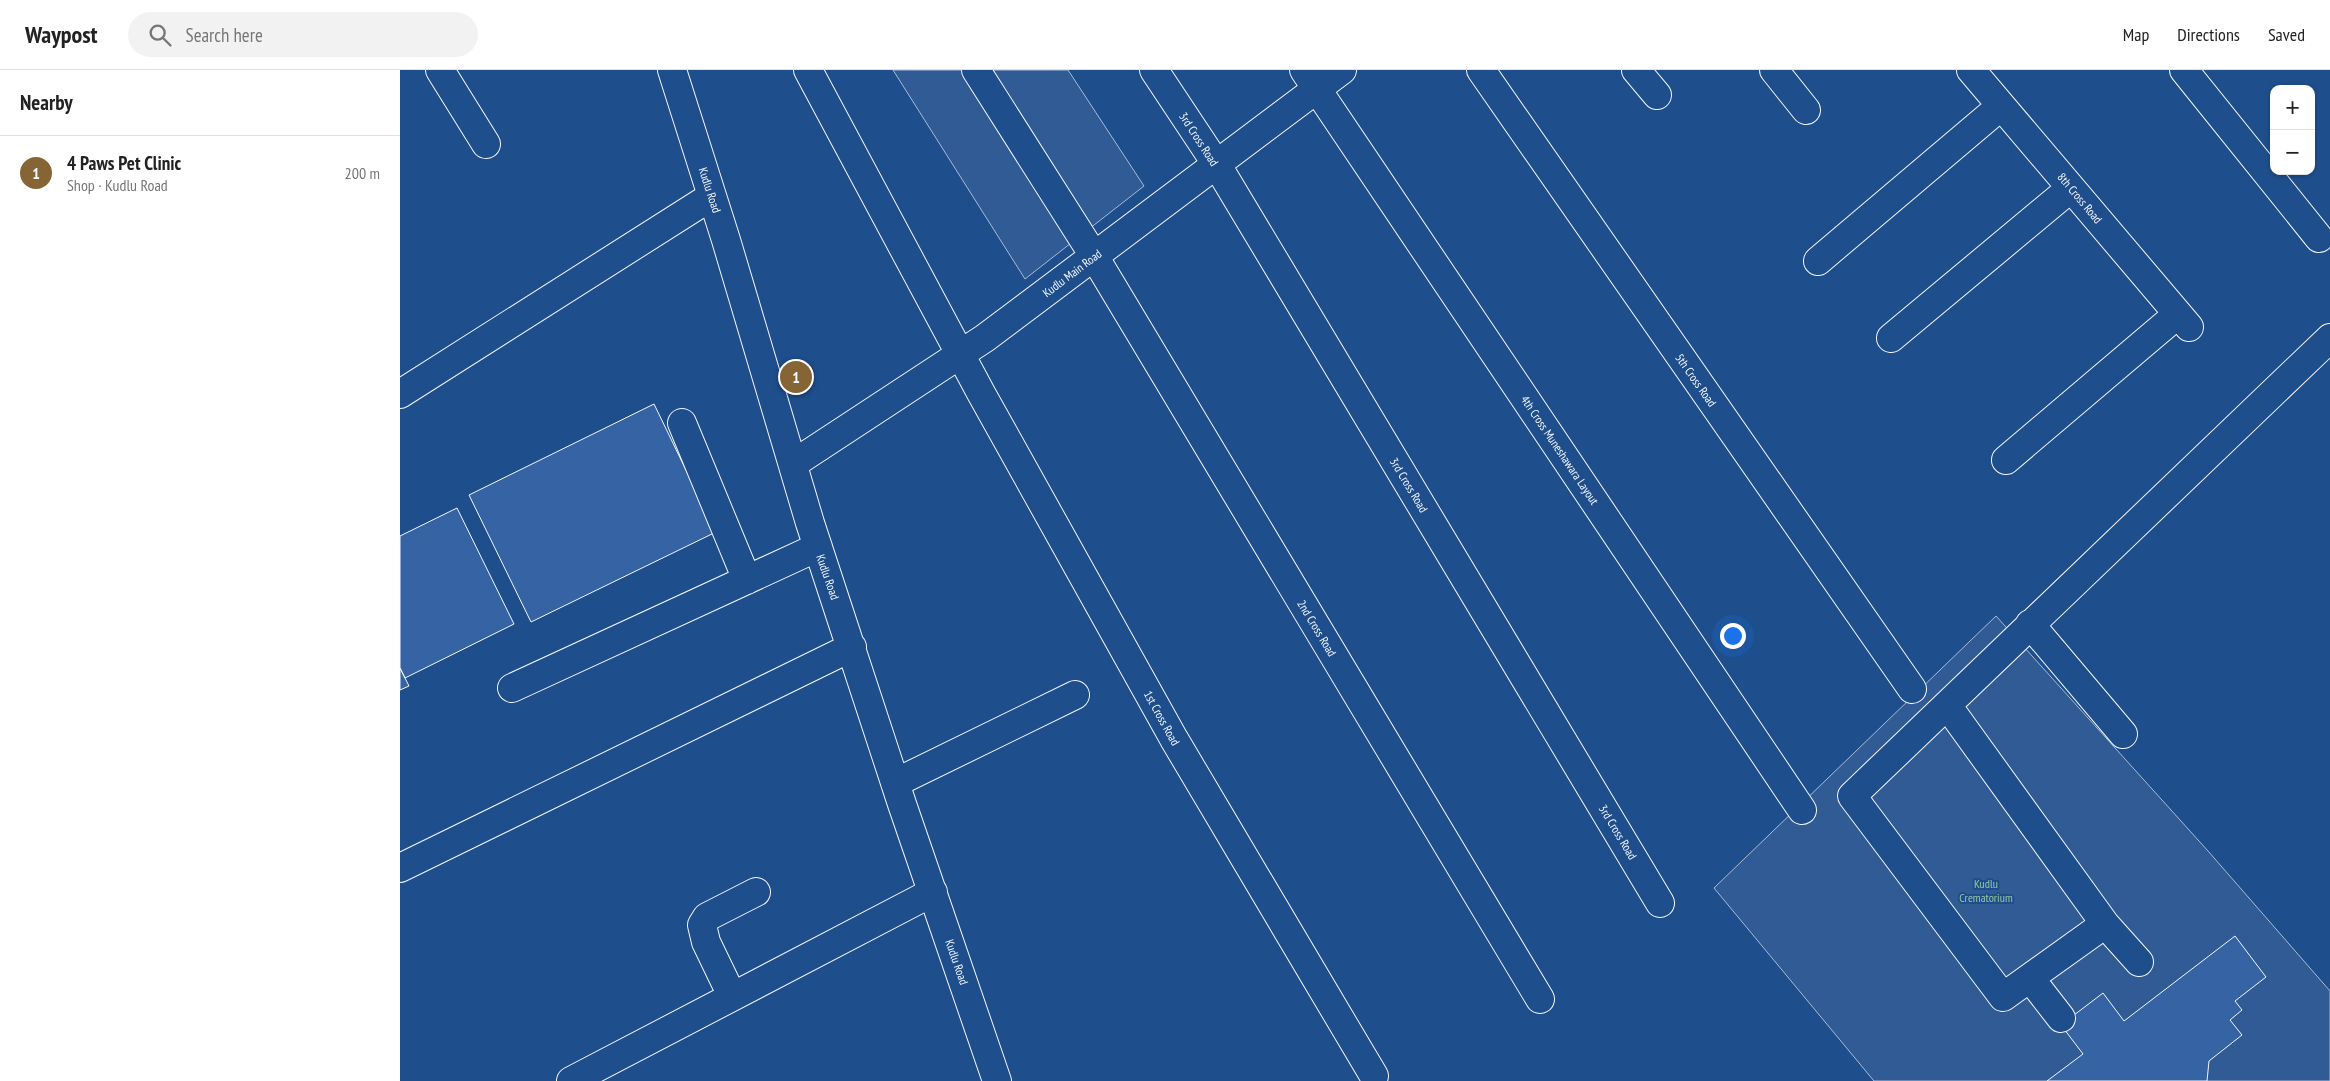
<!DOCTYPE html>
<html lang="en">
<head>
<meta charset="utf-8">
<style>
	body { margin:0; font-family:"PT Sans Narrow",sans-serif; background:#f2f2f2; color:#222 }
	.controls { position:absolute; right:15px; top:15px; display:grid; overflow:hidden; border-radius:10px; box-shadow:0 1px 4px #0004 }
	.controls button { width:45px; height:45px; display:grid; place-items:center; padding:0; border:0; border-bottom:1px solid #e0e0e0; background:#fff; color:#222; font:25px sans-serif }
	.you { position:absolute; left:1332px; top:565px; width:18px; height:18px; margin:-12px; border:4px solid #fff; border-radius:50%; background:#1a73e8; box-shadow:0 0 0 8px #1a73e833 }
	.badge { display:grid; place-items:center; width:32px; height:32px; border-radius:50%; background:#856535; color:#fff; font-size:16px; font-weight:700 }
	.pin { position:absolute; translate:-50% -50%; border:2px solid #fff; box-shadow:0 1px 5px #0006 }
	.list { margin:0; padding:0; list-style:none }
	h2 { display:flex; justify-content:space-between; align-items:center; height:65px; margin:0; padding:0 20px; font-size:21px }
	h2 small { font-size:16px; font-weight:400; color:#767676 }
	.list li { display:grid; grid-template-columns:32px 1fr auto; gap:15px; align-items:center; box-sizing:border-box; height:75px; padding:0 20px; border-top:1px solid #e0e0e0 }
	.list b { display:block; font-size:19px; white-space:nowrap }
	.list p { margin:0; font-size:16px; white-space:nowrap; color:#767676 }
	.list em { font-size:16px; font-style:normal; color:#767676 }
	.icon { flex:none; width:28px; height:28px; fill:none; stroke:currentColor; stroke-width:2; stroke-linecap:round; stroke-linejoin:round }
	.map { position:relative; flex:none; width:1930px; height:1011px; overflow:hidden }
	header { display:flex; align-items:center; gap:30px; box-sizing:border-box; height:70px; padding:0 25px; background:#fff; border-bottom:1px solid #e0e0e0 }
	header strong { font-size:24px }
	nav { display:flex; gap:28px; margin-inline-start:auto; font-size:18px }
	.search { width:350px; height:45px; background:#f2f2f2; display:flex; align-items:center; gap:12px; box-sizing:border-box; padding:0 18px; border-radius:28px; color:#767676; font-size:19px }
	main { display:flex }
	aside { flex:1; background:#fff }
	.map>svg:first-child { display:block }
	.built { fill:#305b95; stroke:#a8bbd7 }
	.building { fill:#3563a3; stroke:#f2f6ff }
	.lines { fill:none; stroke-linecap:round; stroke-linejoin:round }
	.minor-casing { stroke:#f2f6ff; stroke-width:30 }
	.minor { stroke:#1f4e8c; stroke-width:28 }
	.labels { text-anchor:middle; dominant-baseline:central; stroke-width:4; stroke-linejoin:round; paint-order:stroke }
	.street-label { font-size:12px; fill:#f2f6ff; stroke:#1f4e8c }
	.park-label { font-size:12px; fill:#97c8a6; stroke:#1f4e8c }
</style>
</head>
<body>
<header>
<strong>Waypost</strong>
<div class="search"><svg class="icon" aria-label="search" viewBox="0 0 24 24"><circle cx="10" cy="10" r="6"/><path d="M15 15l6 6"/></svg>Search here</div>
<nav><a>Map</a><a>Directions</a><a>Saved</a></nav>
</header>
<main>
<aside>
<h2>Nearby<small></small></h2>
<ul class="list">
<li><span class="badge">1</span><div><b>4 Paws Pet Clinic</b><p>Shop · Kudlu Road</p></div><em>200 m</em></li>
</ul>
</aside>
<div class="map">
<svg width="1930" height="1011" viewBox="0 0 1930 1011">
	<rect width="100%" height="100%" fill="#1f4e8c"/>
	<path class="built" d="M493,0H668L744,116L625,209Z
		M1596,546L1808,781L1930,921V1011H1474L1314,818Z"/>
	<path class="building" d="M254,334L316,462L131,552L69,425Z
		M57,438L114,554L5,608L0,598V466Z
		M0,598L9,616L0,620Z
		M1835,866L1866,907L1835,931L1842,940L1830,950L1842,965L1809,991L1807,1011H1647L1683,984L1661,955L1703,923L1724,951Z"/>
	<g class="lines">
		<defs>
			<path id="minor" d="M40,0L86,74
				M272,0L326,170L410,453L502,734L597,1011
				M408,0L581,323L774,669L974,1006
				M576,0L694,186L1140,929
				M754,0L817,95L1260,833
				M904,0L1402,740
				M1081,0L1512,619
				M1236,0L1257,25
				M1374,0L1406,40
				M1571,0L1789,257
				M1784,0L1919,168
				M1418,191L1601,36
				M1491,268L1671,118
				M0,324L312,126
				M282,353L347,510
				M1606,390L1778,244
				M393,394L585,268L942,0
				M1630,554L1723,664
				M112,618L418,477
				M1547,635L1705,854L1603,927L1452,726L1930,268
				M495,713L675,625
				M0,798L452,577
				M1705,854L1739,892
				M1630,908L1661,948
				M332,926L306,872L302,855L307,847L356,822
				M171,1011L533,822"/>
		</defs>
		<use href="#minor" class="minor-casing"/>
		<use href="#minor" class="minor"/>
	</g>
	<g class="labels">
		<g class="street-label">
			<text transform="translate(799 69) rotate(57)">3rd Cross Road</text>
			<text transform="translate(310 120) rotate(72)">Kudlu Road</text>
			<text transform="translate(1680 128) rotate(50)">8th Cross Road</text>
			<text transform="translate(672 203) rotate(-37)">Kudlu Main Road</text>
			<text transform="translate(1296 310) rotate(55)">5th Cross Road</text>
			<text transform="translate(1160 380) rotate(56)">4th Cross Muneshawara Layout</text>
			<text transform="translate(1009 415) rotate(59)">3rd Cross Road</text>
			<text transform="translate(428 507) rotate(71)">Kudlu Road</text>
			<text transform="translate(917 558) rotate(59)">2nd Cross Road</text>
			<text transform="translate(762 648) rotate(61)">1st Cross Road</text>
			<text transform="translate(1218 762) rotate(59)">3rd Cross Road</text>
			<text transform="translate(557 892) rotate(71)">Kudlu Road</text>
		</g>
		<g class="park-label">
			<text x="1586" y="813">Kudlu<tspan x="1586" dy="14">Crematorium</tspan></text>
		</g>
	</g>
</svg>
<div class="controls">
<button>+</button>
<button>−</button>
</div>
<div class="you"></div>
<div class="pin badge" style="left:396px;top:307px">1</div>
</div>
</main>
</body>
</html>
